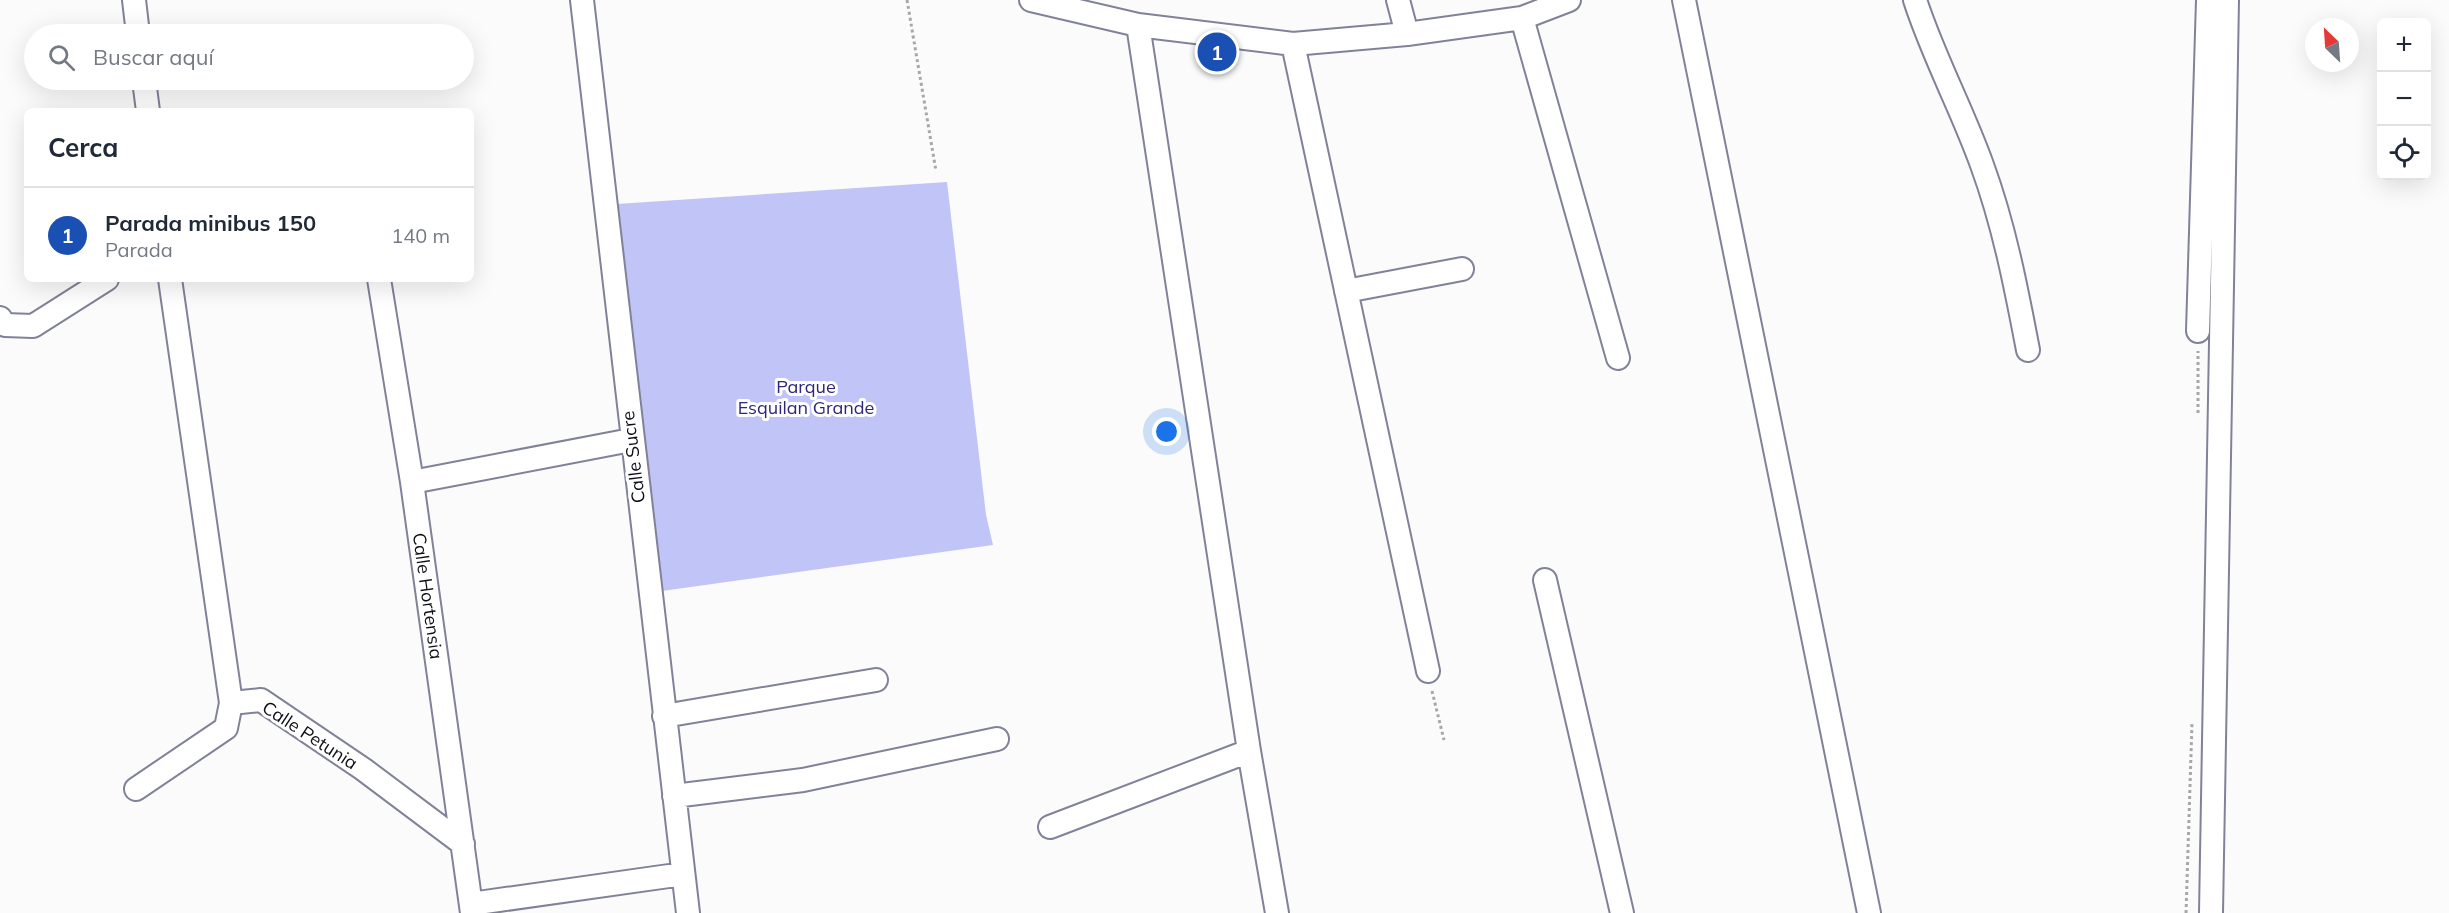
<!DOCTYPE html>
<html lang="es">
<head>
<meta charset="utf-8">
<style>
	body { margin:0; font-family:Mulish,sans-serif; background:#f2f2f3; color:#1f2937 }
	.controls { position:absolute; right:18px; top:18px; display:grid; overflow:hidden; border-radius:9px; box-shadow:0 6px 24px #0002 }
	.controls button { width:54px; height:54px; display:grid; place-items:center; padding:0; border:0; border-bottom:2px solid #e0e1e3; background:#fff; color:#1f2937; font:30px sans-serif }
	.compass { position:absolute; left:2305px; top:18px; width:54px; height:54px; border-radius:50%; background:#fff; box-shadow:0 6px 24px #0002; rotate:335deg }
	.you { position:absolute; left:1167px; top:432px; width:21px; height:21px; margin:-15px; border:4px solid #fff; border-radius:50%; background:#1a73e8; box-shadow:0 0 0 9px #1a73e833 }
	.badge { display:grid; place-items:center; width:39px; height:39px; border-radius:50%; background:#0b8043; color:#fff; font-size:20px; font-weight:700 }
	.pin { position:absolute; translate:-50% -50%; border:3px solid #fff; box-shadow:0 2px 6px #0006 }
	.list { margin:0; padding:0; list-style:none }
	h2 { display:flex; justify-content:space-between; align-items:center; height:78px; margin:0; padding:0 24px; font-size:26px }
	h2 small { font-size:20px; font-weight:400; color:#747a83 }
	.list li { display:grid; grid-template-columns:39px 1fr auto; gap:18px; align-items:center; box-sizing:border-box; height:96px; padding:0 24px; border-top:2px solid #e0e1e3 }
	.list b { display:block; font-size:22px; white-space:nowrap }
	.list p { margin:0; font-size:20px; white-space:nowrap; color:#747a83 }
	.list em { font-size:20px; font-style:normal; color:#747a83 }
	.icon { flex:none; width:33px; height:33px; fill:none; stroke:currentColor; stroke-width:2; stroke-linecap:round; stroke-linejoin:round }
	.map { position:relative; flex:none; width:2449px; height:913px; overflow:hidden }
	.search { position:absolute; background:#fff; box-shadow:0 6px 24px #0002; left:24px; top:24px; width:450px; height:66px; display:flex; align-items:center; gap:15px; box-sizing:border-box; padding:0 21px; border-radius:33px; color:#747a83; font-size:22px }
	.panel { position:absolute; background:#fff; box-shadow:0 6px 24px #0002; left:24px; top:108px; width:450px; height:174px; border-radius:9px }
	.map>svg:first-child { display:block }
	.green { fill:#c1c4f6 }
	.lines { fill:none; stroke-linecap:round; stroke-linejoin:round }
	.minor-casing { stroke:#808299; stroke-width:26 }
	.path { stroke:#a7a7aa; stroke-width:3; stroke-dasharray:3 3; stroke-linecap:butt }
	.minor { stroke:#fff; stroke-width:22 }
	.labels { text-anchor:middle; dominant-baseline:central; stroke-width:6; stroke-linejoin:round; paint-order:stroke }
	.park-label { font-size:18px; fill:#302679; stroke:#fff }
	.street-label { font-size:18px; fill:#0d0d15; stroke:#fff }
</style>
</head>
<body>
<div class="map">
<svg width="2449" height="913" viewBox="0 0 2449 913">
	<rect width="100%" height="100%" fill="#fbfbfb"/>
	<path class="green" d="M947,182L986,515L993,545L662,591L617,204Z"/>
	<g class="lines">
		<defs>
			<path id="minor" d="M134,0L138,34
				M582,0L688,913
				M1031,0L1138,25L1293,44L1407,34L1522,18L1569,0
				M1398,0L1407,34
				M1684,0L1869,913
				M1915,0C1933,56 1962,109 1982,165C2004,225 2016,287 2028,350
				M1522,18L1618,358
				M1138,25L1249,751L1277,913
				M1293,44L1428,671
				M144,80L148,111
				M379,279L412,482L472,913
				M1346,291L1462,269
				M0,318L5,325L33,326L107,279
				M2198,331L2208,0
				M412,482L631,440
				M1545,580L1622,913
				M231,703L261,700L363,769L463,844
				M664,716L876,680
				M136,789L226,728L231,703L170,279
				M674,796L803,780L997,739
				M1050,827L1249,751
				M471,904L683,874
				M2211,913L2227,0"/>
		</defs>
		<use href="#minor" class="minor-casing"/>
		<path class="path" d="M907,0L936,171
			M2198,413V351
			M1432,691L1444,740
			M2186,913L2192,723"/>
		<use href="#minor" class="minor"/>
	</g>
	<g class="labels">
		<g class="park-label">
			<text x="806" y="386">Parque<tspan x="806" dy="21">Esquilan Grande</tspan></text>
		</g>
		<g class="street-label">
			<text transform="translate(633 457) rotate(-97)">Calle Sucre</text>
			<text transform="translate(428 596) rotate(82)">Calle Hortensia</text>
			<text transform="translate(310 735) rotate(33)">Calle Petunia</text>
		</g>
	</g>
</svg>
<div class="controls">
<button>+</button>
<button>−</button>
<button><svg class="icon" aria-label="locate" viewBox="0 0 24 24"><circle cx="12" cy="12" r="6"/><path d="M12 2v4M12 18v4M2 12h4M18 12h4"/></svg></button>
</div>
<svg class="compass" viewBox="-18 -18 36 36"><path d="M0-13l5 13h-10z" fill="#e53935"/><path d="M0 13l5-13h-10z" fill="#747a83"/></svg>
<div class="you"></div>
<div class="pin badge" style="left:1217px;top:52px;background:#1a4fb4">1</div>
<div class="search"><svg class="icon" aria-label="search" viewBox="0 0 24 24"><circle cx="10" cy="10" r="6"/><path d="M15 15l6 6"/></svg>Buscar aquí</div>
<section class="panel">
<h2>Cerca<small></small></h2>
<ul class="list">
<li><span class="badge" style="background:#1a4fb4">1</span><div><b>Parada minibus 150</b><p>Parada</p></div><em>140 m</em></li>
</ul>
</section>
</div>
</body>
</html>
